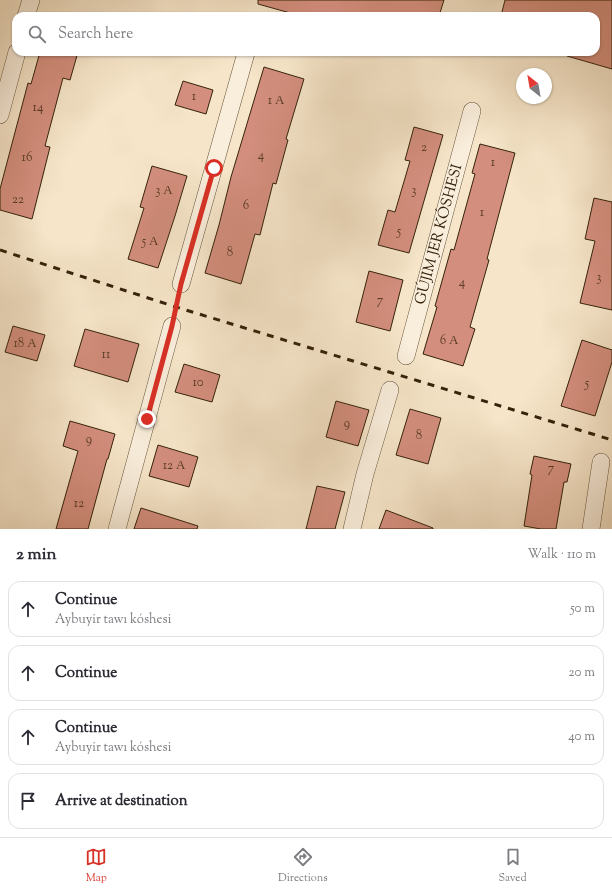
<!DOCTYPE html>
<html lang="en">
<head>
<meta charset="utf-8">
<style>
	body { margin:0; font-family:"Sorts Mill Goudy",serif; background:#f7f7f7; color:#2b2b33 }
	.compass { position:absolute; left:516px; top:68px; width:36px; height:36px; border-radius:50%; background:#fff; box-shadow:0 1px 3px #0004; rotate:329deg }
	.stop { position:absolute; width:12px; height:12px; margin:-9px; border:3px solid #d93025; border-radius:50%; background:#fff }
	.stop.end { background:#d93025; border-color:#fff; box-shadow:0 1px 4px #0008 }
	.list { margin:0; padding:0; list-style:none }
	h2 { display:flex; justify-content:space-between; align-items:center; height:52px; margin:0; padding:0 16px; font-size:17px }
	h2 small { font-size:13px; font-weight:400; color:#7c7c81 }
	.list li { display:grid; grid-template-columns:26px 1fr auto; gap:12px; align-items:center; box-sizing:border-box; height:56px; margin:0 8px 8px; padding:0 8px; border:1px solid #e1e1e2; border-radius:12px }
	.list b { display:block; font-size:15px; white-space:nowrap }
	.list p { margin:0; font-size:13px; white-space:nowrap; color:#7c7c81 }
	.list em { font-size:13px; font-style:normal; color:#7c7c81 }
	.icon { flex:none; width:22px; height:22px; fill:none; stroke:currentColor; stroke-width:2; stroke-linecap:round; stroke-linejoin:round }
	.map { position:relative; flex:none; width:612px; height:529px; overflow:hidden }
	.search { position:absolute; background:#fff; box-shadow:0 1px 3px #0004; left:12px; right:12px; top:12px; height:44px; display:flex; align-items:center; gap:10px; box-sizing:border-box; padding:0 14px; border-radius:12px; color:#7c7c81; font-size:15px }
	.sheet { height:308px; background:#fff }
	nav { display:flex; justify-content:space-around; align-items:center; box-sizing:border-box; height:56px; border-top:1px solid #e1e1e2; background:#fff; font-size:11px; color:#7c7c81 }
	nav a { display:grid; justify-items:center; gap:2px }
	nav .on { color:#d93025 }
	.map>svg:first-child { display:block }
	.building { fill:#d38e7d; stroke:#35220b }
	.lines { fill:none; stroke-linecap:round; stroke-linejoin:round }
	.minor-casing { stroke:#65533a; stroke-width:18 }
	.path { stroke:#35220b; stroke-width:2.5; stroke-dasharray:1 2; stroke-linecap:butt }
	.minor { stroke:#f9eedc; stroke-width:17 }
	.rail { stroke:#35220b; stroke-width:3; stroke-dasharray:7 7; stroke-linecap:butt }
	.route { stroke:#d93025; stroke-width:5 }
	.labels { text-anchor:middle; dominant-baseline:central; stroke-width:3; stroke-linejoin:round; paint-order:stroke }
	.number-label { font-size:13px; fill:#5c3d28 }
	.street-label { font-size:15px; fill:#35220b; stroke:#f9eedc }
</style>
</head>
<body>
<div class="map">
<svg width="612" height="529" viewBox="0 0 612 529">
	<rect width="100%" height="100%" fill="#f6e5c9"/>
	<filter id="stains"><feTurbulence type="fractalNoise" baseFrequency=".005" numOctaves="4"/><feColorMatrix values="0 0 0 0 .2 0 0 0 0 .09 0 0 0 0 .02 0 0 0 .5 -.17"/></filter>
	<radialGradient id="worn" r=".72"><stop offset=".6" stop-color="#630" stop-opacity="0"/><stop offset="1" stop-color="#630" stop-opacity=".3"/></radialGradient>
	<path class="building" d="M258,0H444L439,16H301L258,4Z
		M505,0H612V69L567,56V52H596V16H501Z
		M40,52H78L70,80L63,78L45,146L50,147L32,219L0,210V189L28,83L31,84Z
		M264,67L304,79L286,139L288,140L276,184L273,183L260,235L255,234L241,284L205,273L219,225L231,177Z
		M183,81L213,90L206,114L175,105Z
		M414,127L443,135L409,253L378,245L388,210L395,212L410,161L405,160Z
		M480,144L515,153L487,259L489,260L470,327L475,329L463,366L423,354L437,307L435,306L451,249L454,250L475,174L472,173Z
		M152,166L187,176L175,216L158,268L128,259L144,208L140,207Z
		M594,198L612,202V310L580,303L595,241L585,239Z
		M369,271L403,280L390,331L356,322Z
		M13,326L45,335L37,361L5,352Z
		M85,329L139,344L128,382L74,366Z
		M582,340L612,350V362L595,416L561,406Z
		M184,364L220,375L212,402L175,392Z
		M336,401L369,410L358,446L326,437Z
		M410,409L441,418L428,464L396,455Z
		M70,421L115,434L108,459H107L88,529H56L78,451L63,446Z
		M158,445L198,457L189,487L149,476Z
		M534,456L571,464L567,482H564L556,529H541L524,526L532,475L530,474Z
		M317,486L345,492L335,529H306Z
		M141,508L198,526L197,529H134Z
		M386,510L433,528V529H379Z"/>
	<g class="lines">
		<defs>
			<g id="minor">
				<path d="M26,16L31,0"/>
				<path d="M0,115L17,52"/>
				<path d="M181,284L246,53"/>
				<path id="s1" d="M406,356L472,111"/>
				<path d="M117,529L172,326"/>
				<path d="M352,529L365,474L390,390"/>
				<path d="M591,529L601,462"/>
			</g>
		</defs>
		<use href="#minor" class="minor-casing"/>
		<path class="path" d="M175,310L177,299"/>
		<use href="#minor" class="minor"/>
		<path class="rail" d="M0,250L176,307L612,440"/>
	</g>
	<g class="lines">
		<path class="route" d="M147,419L172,326L181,284L214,168"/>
	</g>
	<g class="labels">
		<g class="number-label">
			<text x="194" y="97">1</text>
			<text x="276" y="101">1 А</text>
			<text x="38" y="108">14</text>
			<text x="424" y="148">2</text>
			<text x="261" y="156">4</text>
			<text x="27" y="158">16</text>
			<text x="493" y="163">1</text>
			<text x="164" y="191">3 А</text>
			<text x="414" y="191">3</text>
			<text x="18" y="200">22</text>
			<text x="246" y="206">6</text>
			<text x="482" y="213">1</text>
			<text x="399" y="232">5</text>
			<text x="150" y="242">5 А</text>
			<text x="230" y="253">8</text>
			<text x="599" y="278">3</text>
			<text x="462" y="283">4</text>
			<text x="380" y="301">7</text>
			<text x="449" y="341">6 А</text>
			<text x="25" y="344">18 А</text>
			<text x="106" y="355">11</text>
			<text x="198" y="383">10</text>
			<text x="587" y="384">5</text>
			<text x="347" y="424">9</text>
			<text x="419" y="436">8</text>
			<text x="89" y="440">9</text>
			<text x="174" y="466">12 А</text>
			<text x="551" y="469">7</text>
			<text x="79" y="504">12</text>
		</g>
		<g class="street-label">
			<text stroke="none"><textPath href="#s1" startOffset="126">GÚJIM JER KÓSHESI</textPath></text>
		</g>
	</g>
	<rect width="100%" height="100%" filter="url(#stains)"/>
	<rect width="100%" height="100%" fill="url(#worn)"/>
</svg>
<svg class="compass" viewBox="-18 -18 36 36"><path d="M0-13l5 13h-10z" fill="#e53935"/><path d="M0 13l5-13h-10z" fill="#7c7c81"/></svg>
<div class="stop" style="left:214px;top:168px"></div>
<div class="stop end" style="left:147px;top:419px"></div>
<div class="search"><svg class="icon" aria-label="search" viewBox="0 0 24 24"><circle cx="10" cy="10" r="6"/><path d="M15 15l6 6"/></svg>Search here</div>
</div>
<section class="sheet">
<h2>2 min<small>Walk · 110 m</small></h2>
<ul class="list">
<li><svg class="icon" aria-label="ahead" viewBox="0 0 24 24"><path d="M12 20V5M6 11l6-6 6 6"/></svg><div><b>Continue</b><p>Aybuyir tawı kóshesi</p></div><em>50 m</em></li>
<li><svg class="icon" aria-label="ahead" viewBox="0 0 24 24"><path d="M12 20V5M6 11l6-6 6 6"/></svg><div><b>Continue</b></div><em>20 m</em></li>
<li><svg class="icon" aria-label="ahead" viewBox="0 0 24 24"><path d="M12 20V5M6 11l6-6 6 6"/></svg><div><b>Continue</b><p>Aybuyir tawı kóshesi</p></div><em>40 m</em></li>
<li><svg class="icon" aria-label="arrive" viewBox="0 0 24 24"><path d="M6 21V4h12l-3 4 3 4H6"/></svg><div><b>Arrive at destination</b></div></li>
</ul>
</section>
<nav>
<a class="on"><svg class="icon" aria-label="map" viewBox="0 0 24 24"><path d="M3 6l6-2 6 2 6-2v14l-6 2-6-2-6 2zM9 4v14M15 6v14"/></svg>Map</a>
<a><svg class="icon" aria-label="directions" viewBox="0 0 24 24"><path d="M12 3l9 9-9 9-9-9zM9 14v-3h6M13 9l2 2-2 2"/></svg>Directions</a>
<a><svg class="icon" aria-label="saved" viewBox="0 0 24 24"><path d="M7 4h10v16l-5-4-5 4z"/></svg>Saved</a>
</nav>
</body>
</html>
